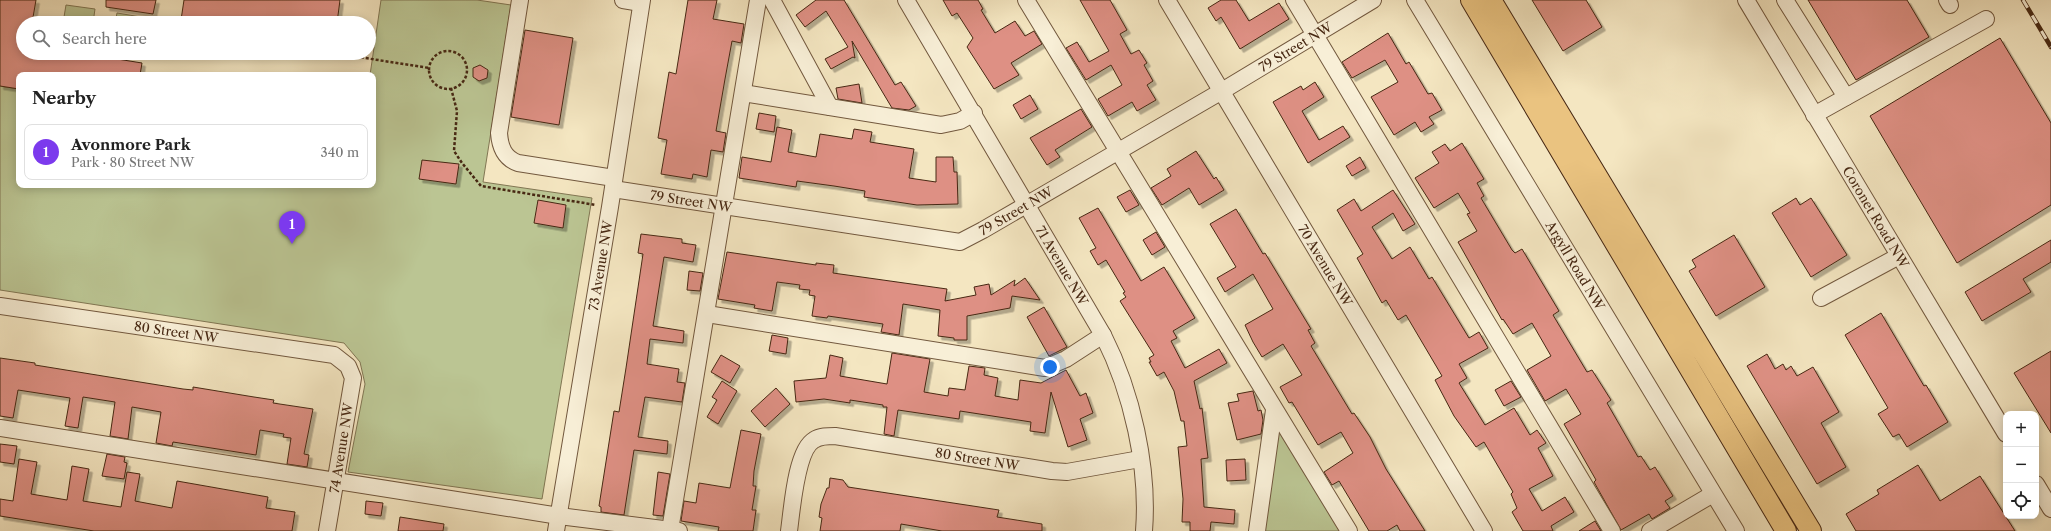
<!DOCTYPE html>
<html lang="en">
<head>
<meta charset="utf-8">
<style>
	body { margin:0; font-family:"Libre Caslon Text",serif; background:#f6f6f6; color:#222 }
	.controls { position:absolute; right:12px; bottom:12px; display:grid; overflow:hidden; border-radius:8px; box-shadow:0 2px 10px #0003 }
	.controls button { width:36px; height:36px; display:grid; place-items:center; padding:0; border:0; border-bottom:1px solid #e0e0e0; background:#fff; color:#222; font:20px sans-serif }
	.you { position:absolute; left:1050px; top:367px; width:14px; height:14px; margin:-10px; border:3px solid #fff; border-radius:50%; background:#1a73e8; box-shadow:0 0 0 6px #1a73e833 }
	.badge { display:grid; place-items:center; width:26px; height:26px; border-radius:50%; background:#7c3aed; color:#fff; font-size:13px; font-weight:700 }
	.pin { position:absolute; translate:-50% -33px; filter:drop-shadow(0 1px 2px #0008) }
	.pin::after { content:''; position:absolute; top:21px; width:14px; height:12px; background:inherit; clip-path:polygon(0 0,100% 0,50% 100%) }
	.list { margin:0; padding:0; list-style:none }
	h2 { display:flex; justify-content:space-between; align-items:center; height:52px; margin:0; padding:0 16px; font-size:17px }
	h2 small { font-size:13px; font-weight:400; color:#767676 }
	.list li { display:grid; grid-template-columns:26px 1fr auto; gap:12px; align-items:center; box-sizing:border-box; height:56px; margin:0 8px 8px; padding:0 8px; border:1px solid #e0e0e0; border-radius:8px }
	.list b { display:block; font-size:15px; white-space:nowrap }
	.list p { margin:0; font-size:13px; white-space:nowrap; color:#767676 }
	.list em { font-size:13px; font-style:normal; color:#767676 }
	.icon { flex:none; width:22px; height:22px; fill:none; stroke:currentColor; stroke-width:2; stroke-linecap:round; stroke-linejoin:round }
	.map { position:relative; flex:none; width:2051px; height:531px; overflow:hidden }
	.search { position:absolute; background:#fff; box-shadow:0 2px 10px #0003; left:16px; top:16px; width:360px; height:44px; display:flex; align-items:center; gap:10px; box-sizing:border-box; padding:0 14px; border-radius:22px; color:#767676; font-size:15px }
	.panel { position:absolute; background:#fff; box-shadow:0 2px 10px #0003; left:16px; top:72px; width:360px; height:116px; border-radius:8px }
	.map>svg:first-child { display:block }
	.green { fill:#bbc593; stroke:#817653 }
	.building { fill:#de9084; stroke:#472813; filter:url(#shadow) }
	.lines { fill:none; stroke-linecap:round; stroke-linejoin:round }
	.minor-casing { stroke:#72583e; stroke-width:18 }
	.major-casing { stroke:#472813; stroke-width:22 }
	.path { stroke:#472813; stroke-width:2.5; stroke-dasharray:3 2; stroke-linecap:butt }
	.minor { stroke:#f8efd7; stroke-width:16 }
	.major { stroke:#eac380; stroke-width:20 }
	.rail-casing { stroke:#472813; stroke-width:4.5 }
	.rail { stroke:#f8efd7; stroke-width:3; stroke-dasharray:9; stroke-linecap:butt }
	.labels { text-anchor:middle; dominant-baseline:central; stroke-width:3.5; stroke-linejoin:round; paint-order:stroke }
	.street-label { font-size:13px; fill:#472813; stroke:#f8efd7 }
</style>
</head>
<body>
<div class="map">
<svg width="2051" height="531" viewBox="0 0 2051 531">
	<defs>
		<filter id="shadow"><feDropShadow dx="3.5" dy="3.5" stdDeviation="0" flood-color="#0004"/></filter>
	</defs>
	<rect width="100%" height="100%" fill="#f4e6c1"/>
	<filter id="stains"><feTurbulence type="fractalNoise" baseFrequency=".005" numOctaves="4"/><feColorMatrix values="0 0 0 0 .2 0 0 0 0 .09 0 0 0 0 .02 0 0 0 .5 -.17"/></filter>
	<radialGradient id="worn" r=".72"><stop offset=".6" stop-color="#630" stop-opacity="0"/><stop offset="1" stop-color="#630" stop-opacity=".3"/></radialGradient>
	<path class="green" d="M381,0H477L511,5L483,182L592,198L542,499L348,472L365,384L360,362L344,343L0,290V86L19,89V185H373V75H370Z
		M66,5L95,9L93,23H63Z
		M117,13L147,18L146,23H115Z
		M1278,425L1342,531H1261Z"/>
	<path class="building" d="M0,0H36L32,23H23V53H80L142,63L140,75H19V89L0,86Z
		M106,0H156L153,14L106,7Z
		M184,0H340L337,23H198L181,20Z
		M688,0H717L713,19L744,24L741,43L732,41L725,79L716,131L726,133L723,152L711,150L707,177L693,174L692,179L661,174L667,140L658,138L669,72L676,74Z
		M816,0H844L895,85L901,82L916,106L909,110L892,108L852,41L855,58L853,57L831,69L825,59L848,47L826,11L805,27L796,15Z
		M943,0H978L983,9L981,10L995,33L1015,21L1025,36L1034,31L1042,44L1011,63L1019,75L994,89L967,47L973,38L957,13L952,16Z
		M1080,0H1110L1127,30L1120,34L1131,54L1139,50L1147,63L1144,65L1153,81L1147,85L1156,100L1137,111L1132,102L1108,116L1098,99L1122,85L1111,65L1086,80L1066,48L1077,42L1089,62L1109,51Z
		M1221,0H1236L1249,21L1279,3L1289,19L1240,49L1221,17L1216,21L1208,8Z
		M1532,0H1586L1602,27L1563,51Z
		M1808,0H1907L1929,37L1856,80Z
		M525,30L573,38L559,125L511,117Z
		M1388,33L1406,64L1409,62L1428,94L1432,93L1442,110L1429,117L1434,124L1421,132L1415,122L1394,135L1371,97L1398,82L1385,60L1352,78L1342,62Z
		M2000,38L2051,123V205L1957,263L1870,116Z
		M480,65L488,70L487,78L479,81L473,77V68Z
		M1315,82L1324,97L1302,111L1319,140L1343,126L1350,137L1308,163L1273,102L1301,86L1303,90Z
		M859,84L862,103L838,99L836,88Z
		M1030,95L1038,109L1021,119L1013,105Z
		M1081,109L1092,127L1055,150L1060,157L1047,165L1030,138Z
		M759,113L776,116L774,132L756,129Z
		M777,127L792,130L788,152L816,157L820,134L852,139L854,129L872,132L870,142L914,149L909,178L936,182V157H953L954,172H957L958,204L917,205L864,197L865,191L834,186L797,181L796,187L739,178L742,157L771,162Z
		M1462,143L1484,179L1477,183L1484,196L1481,198L1512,250L1515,253L1522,249L1559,311L1553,315L1587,372L1592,370L1611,400L1607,403L1638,457L1641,456L1650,470L1655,467L1673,496L1665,501L1670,508L1652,519L1649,514L1621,530L1594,482L1596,480L1564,424L1581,414L1566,389L1545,401L1527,370L1551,356L1532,323L1513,334L1503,319L1502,320L1458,242L1477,231L1467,214L1470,213L1458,193L1434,208L1415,178L1439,163L1432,152L1445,144L1450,151Z
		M1196,151L1214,179L1216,177L1224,190L1199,205L1189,188L1162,205L1151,188L1171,176L1167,169Z
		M1360,157L1366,168L1352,176L1346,166Z
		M422,160L459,164L456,184L419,179Z
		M1130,190L1139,205L1126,212L1117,197Z
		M1393,190L1415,224L1403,231L1393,213L1372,227L1392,259L1410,247L1429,279L1432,277L1469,338L1479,332L1488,348L1459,364L1467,378L1459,383L1485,425L1514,408L1530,435L1537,430L1546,443L1538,448L1553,476L1529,489L1542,511L1565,497L1574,512L1551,526L1553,531H1523L1512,512L1517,508L1511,494L1513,492L1484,442L1476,447L1454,416L1435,380L1442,376L1406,315L1398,320L1386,300L1382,303L1357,258L1363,254L1337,210L1354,199L1361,211Z
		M1796,198L1800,205L1811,198L1847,255L1811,277L1772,213Z
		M538,200L566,205L563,228L534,223Z
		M1098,208L1141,281L1164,267L1195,318L1173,331L1177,338L1171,341L1185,368L1219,349L1227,363L1194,381L1200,409L1202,408L1208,458L1201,459L1204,507L1235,510L1234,524L1211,522L1210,531H1190V522H1182L1183,499L1178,447L1187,446L1184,421H1181L1174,391L1164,372L1157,376L1149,362H1151L1149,358L1154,355L1120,301L1126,297L1123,293L1125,292L1106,260L1098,265L1090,251L1096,248L1079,218Z
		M1236,209L1263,254L1265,253L1311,329L1308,330L1315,343L1311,346L1352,414L1354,413L1370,437L1386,469L1425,531H1400L1397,525L1387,531H1369L1339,481L1332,485L1324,472L1353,453L1341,432L1318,445L1292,402L1289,403L1280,387L1302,375L1283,344L1262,357L1253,342L1245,325L1273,309L1253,274L1225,292L1217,278L1236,267L1210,224Z
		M1156,232L1165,247L1152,255L1143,240Z
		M641,234L682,239V243L696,245L693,262L664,257L653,326L684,331L683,343L650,339L647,364L679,369L677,382L685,383L682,402L645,397L638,437L668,441L667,454L634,450L624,515L601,512V507L599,506L614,411L619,412L626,368L643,254L638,253Z
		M1734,235L1765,287L1716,316L1689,271L1696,267L1692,260Z
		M2051,240V262L2023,279L2031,292L1982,321L1965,292Z
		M727,252L816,265V263L834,265L833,273L947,289L945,301L976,295L974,287L989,284L991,295L1015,280L1014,286L1025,278L1040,300L1012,296L1010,308L967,316V340H954V338L938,336L940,310L903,304L899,335L881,332L883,324L828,316L827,318L812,316L815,296L809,295L810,290L799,289L800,285L777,282L772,311L754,308L755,305L718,299Z
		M689,271L703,273L700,291L687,290Z
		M1044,307L1067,347L1049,356L1027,317Z
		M1881,313L1924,386L1926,385L1948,422L1907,447L1899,434L1893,437L1878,414L1888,408L1845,335Z
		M772,335L788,338L786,354L769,351Z
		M2051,351V433L2014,373Z
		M892,353L930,359L924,392L948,396L949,388L965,390L969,366L985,368L984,375L998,378L995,396L1018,400L1020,380L1041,383L1066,370L1080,396L1086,393L1093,413L1080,419L1087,440L1068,447L1051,392L1045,433L1030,431L1031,422L960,411L959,419L898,410L894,436L884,434L887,407H883V405L850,400V403L824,399L796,402L794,381L826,378L830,355L843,358L840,376L887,384Z
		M1767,354L1775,369L1783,364L1786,370L1791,366L1797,376L1813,367L1839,412L1821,423L1846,467L1817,484L1747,366Z
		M721,355L740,366L730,383L711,372Z
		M0,358L35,363V365L183,389L193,390V387L254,397L274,400L273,403L313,409L304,454L309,455L307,467L287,464L291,438L283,437L284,434L260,430L256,455L173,442L172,446L156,443L161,412L132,407L128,439L110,436L115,402L83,397L78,428L65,426L70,398L18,390L13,418L0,416Z
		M722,381L737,391L718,424L707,417L717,400L712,397Z
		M1511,381L1521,397L1504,406L1495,390Z
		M776,388L790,404L765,427L751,411Z
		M1253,391L1258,411L1261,410L1263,420L1261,434L1237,440L1228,403L1239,401L1237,394Z
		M741,430L761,434L754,471L753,486H756L752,510H756L753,531H718L719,527L681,521L684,501L696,503L699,483L730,488Z
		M0,444L17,446L14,464L0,462Z
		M107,454L125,457L124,462L127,463L124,479L102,476Z
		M19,459L37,462L31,494L67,500L72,466L89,469L83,501L121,507L127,472L140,474L135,501L172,508L177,481L268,497L266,508L295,512L292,531H94L0,516V499L13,501Z
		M1245,459L1246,480L1227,481L1226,460Z
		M1918,465L1940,501L1980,476L2015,531H1856L1846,514L1879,494L1877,490Z
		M658,472L670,474L663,516L653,515Z
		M830,478L843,480L848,487L999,510L997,517L1042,524V531H942L901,524L900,531H820L822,518L819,517L821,504L827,488H829Z
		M366,501L383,503L381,516L365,514Z
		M400,517L444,524L443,531H398Z
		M1595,521L1601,531H1579Z"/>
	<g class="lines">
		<defs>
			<g id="minor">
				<path d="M520,0L499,133C500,147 504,158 518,163L614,178"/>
				<path d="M623,0L641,3"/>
				<path d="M772,0L830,107"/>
				<path id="s1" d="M906,0L1103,335C1132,392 1149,467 1144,531"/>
				<path d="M1026,0L1349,531"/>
				<path id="s2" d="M1167,0L1484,531"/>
				<path d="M1294,0L1612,531"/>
				<path id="s3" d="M1415,0L1736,531"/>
				<path id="s4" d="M1746,0L2006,434"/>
				<path d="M1785,0L1846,97"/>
				<path d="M1947,0L1950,5"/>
				<path d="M743,93L941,125L960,121L974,113"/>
				<path d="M1814,115L1986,19"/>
				<path id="s5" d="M613,189L960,242L983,230L1222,91L1373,0"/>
				<path d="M1821,298L1899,256"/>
				<path id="s6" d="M0,306L334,355L348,366L353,378L327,531"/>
				<path d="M707,314L1045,368L1066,359L1103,335"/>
				<path d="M0,428L559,516L679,531"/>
				<path d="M2036,484L2051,509"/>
				<path d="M670,530L758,0"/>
				<path id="s7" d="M556,531L610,207L642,0"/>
				<path id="s8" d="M789,531C792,510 796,450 814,440C820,436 828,436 835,436L1052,471L1067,472L1140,459"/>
				<path d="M1257,531L1274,410"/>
				<path d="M1650,531L1713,494"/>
			</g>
			<path id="major" d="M1471,0L1786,531
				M1491,0L1811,531"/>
		</defs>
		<use href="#minor" class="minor-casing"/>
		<use href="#major" class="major-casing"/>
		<path class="path" d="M429 70a19 19 0 1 1 38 0a19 19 0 1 1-38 0Z
			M346,55L429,68
			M451,88L457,111L454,151L462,163L481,186L596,205"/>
		<use href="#minor" class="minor"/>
		<use href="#major" class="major"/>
		<defs>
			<path id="rail" d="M2023,0L2051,47"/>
		</defs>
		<use href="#rail" class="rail-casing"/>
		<use href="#rail" class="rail"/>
	</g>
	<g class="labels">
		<g class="street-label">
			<text stroke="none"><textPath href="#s5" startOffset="739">79 Street NW</textPath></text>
			<text stroke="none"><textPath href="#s5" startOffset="79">79 Street NW</textPath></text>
			<text stroke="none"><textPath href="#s5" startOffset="415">79 Street NW</textPath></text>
			<text stroke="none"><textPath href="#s4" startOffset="253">Coronet Road NW</textPath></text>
			<text stroke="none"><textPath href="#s1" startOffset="308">71 Avenue NW</textPath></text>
			<text stroke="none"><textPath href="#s2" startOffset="309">70 Avenue NW</textPath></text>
			<text stroke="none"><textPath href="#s7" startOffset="269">73 Avenue NW</textPath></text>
			<text stroke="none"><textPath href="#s3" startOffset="310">Argyll Road NW</textPath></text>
			<text stroke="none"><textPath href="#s6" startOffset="178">80 Street NW</textPath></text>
			<text transform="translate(341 448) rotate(-81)">74 Avenue NW</text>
			<text stroke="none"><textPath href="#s8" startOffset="262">80 Street NW</textPath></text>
		</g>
	</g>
	<rect width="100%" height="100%" filter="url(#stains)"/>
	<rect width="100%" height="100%" fill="url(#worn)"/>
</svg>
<div class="controls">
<button>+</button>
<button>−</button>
<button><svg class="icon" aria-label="locate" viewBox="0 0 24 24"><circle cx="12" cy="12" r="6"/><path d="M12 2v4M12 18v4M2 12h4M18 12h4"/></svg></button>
</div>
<div class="you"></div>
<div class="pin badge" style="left:292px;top:244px">1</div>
<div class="search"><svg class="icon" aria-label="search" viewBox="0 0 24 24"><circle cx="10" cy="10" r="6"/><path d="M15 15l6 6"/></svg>Search here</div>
<section class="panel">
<h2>Nearby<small></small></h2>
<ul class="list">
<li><span class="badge">1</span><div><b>Avonmore Park</b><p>Park · 80 Street NW</p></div><em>340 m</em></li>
</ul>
</section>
</div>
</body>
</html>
